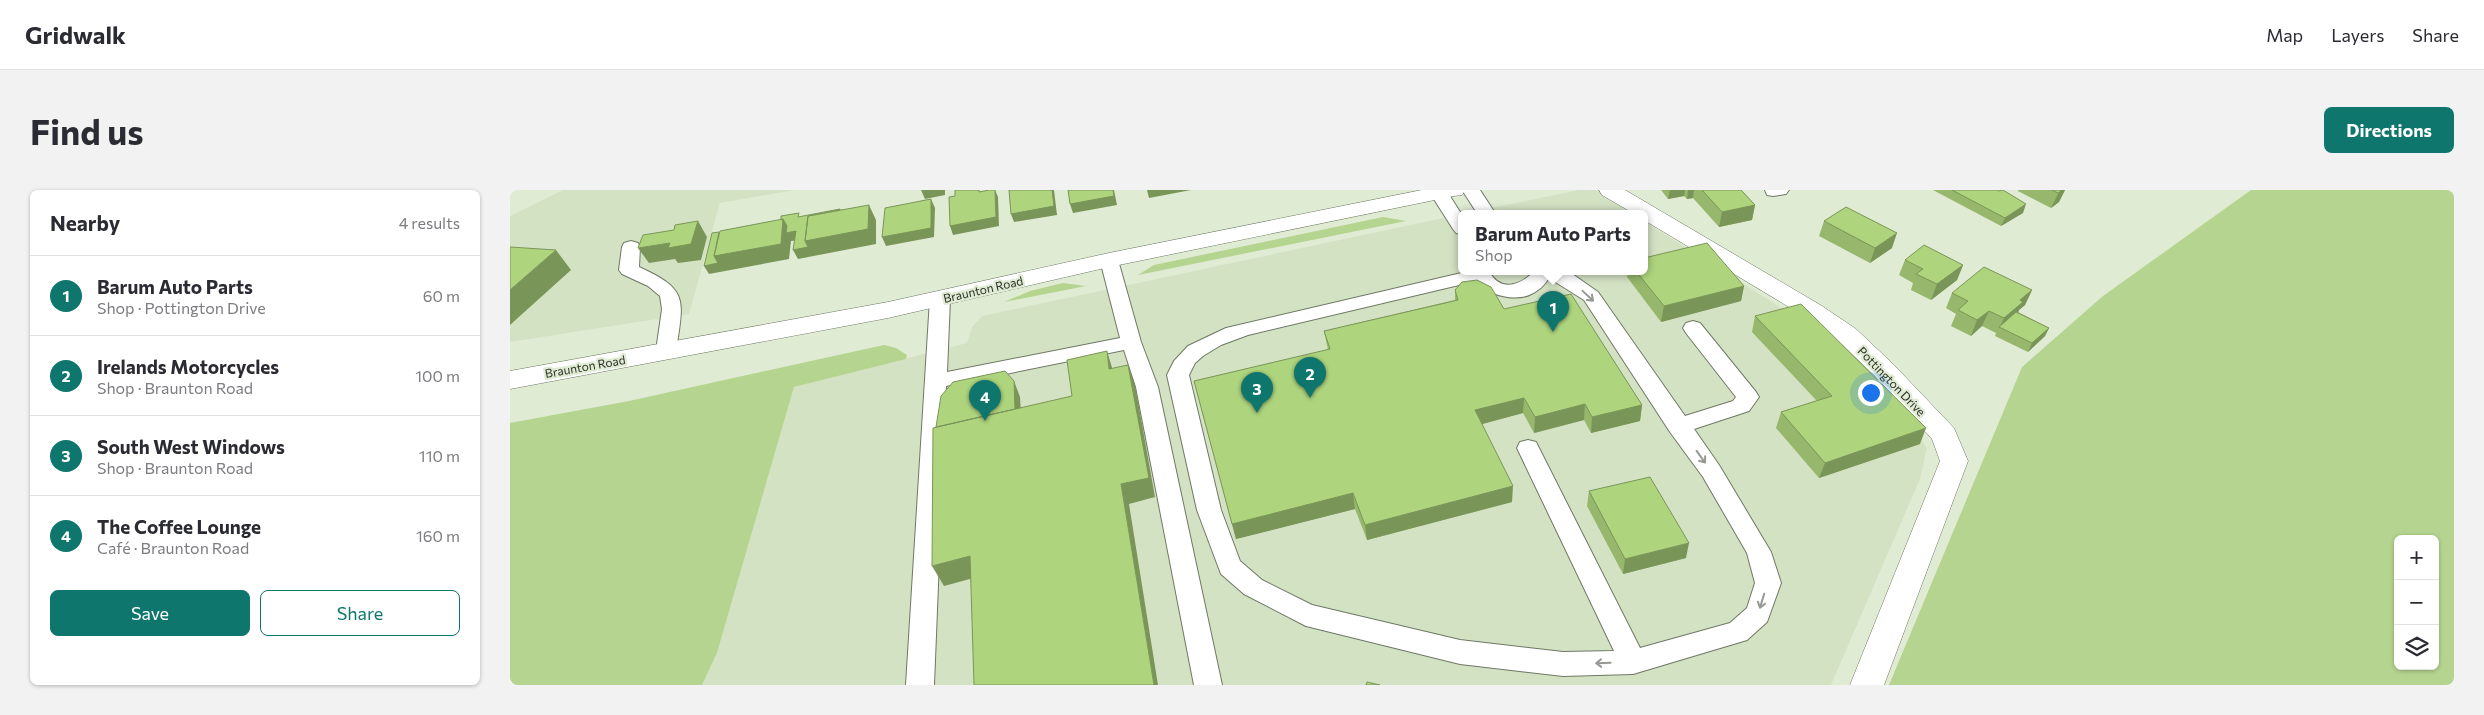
<!DOCTYPE html>
<html lang="en">
<head>
<meta charset="utf-8">
<style>
	body { margin:0; font-family:Commissioner,sans-serif; background:#f2f2f3; color:#2b2b33 }
	.controls { position:absolute; right:15px; bottom:15px; display:grid; overflow:hidden; border-radius:8px; box-shadow:0 1px 4px #0004 }
	.controls button { width:45px; height:45px; display:grid; place-items:center; padding:0; border:0; border-bottom:1px solid #e1e1e2; background:#fff; color:#2b2b33; font:25px sans-serif }
	.you { position:absolute; left:1360px; top:202px; width:18px; height:18px; margin:-12px; border:4px solid #fff; border-radius:50%; background:#1a73e8; box-shadow:0 0 0 8px #1a73e833 }
	.badge { display:grid; place-items:center; width:32px; height:32px; border-radius:50%; background:#0f766e; color:#fff; font-size:16px; font-weight:700 }
	.pin { position:absolute; translate:-50% -41px; filter:drop-shadow(0 1px 2px #0008) }
	.pin::after { content:''; position:absolute; top:26px; width:18px; height:15px; background:inherit; clip-path:polygon(0 0,100% 0,50% 100%) }
	.popup { position:absolute; left:948px; top:20px; width:190px; height:65px; box-sizing:border-box; display:grid; place-content:center; border-radius:8px; background:#fff; filter:drop-shadow(0 1px 4px #0005); font-size:16px; white-space:nowrap; color:#7c7c81 }
	.popup b { font-size:19px; color:#2b2b33 }
	.popup::after { content:''; position:absolute; left:50%; top:100%; margin-left:-10px; border:10px solid transparent; border-top-color:#fff }
	.list { margin:0; padding:0; list-style:none }
	h2 { display:flex; justify-content:space-between; align-items:center; height:65px; margin:0; padding:0 20px; font-size:21px }
	h2 small { font-size:16px; font-weight:400; color:#7c7c81 }
	.list li { display:grid; grid-template-columns:32px 1fr auto; gap:15px; align-items:center; box-sizing:border-box; height:80px; padding:0 20px; border-top:1px solid #e1e1e2 }
	.list b { display:block; font-size:19px; white-space:nowrap }
	.list p { margin:0; font-size:16px; white-space:nowrap; color:#7c7c81 }
	.list em { font-size:16px; font-style:normal; color:#7c7c81 }
	.actions { display:flex; gap:10px; padding:15px 20px }
	.actions a { flex:1; padding:11px 0; border:1px solid #0f766e; border-radius:8px; text-align:center; font-size:18px; color:#0f766e }
	.actions .main { background:#0f766e; color:#fff }
	.icon { flex:none; width:28px; height:28px; fill:none; stroke:currentColor; stroke-width:2; stroke-linecap:round; stroke-linejoin:round }
	.map { position:relative; flex:none; width:1944px; height:495px; overflow:hidden; border-radius:8px }
	header { display:flex; align-items:center; gap:30px; box-sizing:border-box; height:70px; padding:0 25px; background:#fff; border-bottom:1px solid #e1e1e2 }
	header strong { font-size:24px }
	nav { display:flex; gap:28px; margin-inline-start:auto; font-size:18px }
	.intro { display:flex; align-items:center; justify-content:space-between; box-sizing:border-box; height:120px; padding:0 30px }
	h1 { margin:0; font-size:35px }
	.button { padding:12px 22px; border-radius:8px; background:#0f766e; color:#fff; font-size:18px; font-weight:700 }
	main { display:flex; gap:30px; padding:0 30px }
	aside { flex:1; background:#fff; border-radius:8px; box-shadow:0 1px 4px #0004 }
	.map>svg:first-child { display:block }
	.built { fill:#d4e2c4 }
	.green { fill:#b5d48f; fill-rule:evenodd }
	.lines { fill:none; stroke-linecap:round; stroke-linejoin:round }
	.lane-casing { stroke:#6e7864; stroke-width:2 }
	.street-casing { stroke:#6e7864; stroke-width:1 }
	.secondary-casing { stroke:#6e7864; stroke-width:1 }
	.lane { fill:#fff; fill-rule:evenodd }
	.street { fill:#fff; fill-rule:evenodd }
	.secondary { fill:#fff; fill-rule:evenodd }
	.wall { fill:#96b76c }
	.shaded-wall { fill:#7a9558 }
	.building { fill:#aed57d; stroke:#7a9558 }
	.oneway { stroke:#969893 }
	.labels { text-anchor:middle; dominant-baseline:central; stroke-width:4.5; stroke-linejoin:round; paint-order:stroke }
	.street-label { font-size:12px; fill:#2c3027; stroke:#e0ebd4 }
</style>
</head>
<body>
<header>
<strong>Gridwalk</strong>
<nav><a>Map</a><a>Layers</a><a>Share</a></nav>
</header>
<div class="intro"><h1>Find us</h1><a class="button">Directions</a></div>
<main>
<aside>
<h2>Nearby<small>4 results</small></h2>
<ul class="list">
<li><span class="badge">1</span><div><b>Barum Auto Parts</b><p>Shop · Pottington Drive</p></div><em>60 m</em></li>
<li><span class="badge">2</span><div><b>Irelands Motorcycles</b><p>Shop · Braunton Road</p></div><em>100 m</em></li>
<li><span class="badge">3</span><div><b>South West Windows</b><p>Shop · Braunton Road</p></div><em>110 m</em></li>
<li><span class="badge">4</span><div><b>The Coffee Lounge</b><p>Café · Braunton Road</p></div><em>160 m</em></li>
</ul>
<div class="actions"><a class="main">Save</a><a>Share</a></div>
</aside>
<div class="map">
<svg width="1944" height="495" viewBox="0 0 1944 495">
	<rect width="100%" height="100%" fill="#e0ebd4"/>
	<path class="built" d="M53,0H285L210,13L179,124L0,152V26Z
		M1069,0H1085L1122,23H957Z
		M952,24V81H1134V31L1305,139L1401,235L1417,258L1410,289L1321,495H192L207,463L284,197L457,153L462,137L472,126Z"/>
	<path class="green" d="M1741,0H1944V495H1379L1512,177L1593,106ZM1888,349H1925V476H1888Z
		M873,27L896,31L628,85L644,75Z
		M553,93L576,96L494,112L520,101Z
		M374,155L386,158L397,165L396,169L284,197L207,463L192,495H0V233L119,211Z"/>
	<g class="lines">
		<defs>
			<path id="lane" d="M922,0H936L938,3L952,25V44L946,43L943,39L920,3Z
				M952,0H970L985,23H967Z
				M1255,0H1279L1276,4L1263,6L1257,5Z
				M121,51L128,53L130,57L129,77C180,100 173,110 166,161L163,166L156,168L149,166L146,161L152,119L150,106L138,96L112,84L109,80L112,57L114,53Z
				M599,64L606,66L608,70L631,152L648,197L712,495H684L626,197L614,160L436,196L424,495H396L420,109L423,105L430,103L437,105L440,109L437,182L610,148L590,70L592,66Z
				M960,81H979C990,103 1012,95 1024,81H1058L1088,102L1175,226L1223,211L1226,207L1176,143L1173,138L1176,133L1183,131L1190,133L1246,202L1249,207L1239,221L1184,239L1209,275L1261,362L1271,393L1257,432L1237,450L1123,484L1053,486L950,474L796,436L734,404L711,384L687,320L657,185L664,171L678,156L716,138ZM1039,88L1074,110L1160,242L1193,287L1237,363L1245,393L1237,418L1220,433L1130,458L1029,258L1026,252L1018,250L1010,252L1007,258L1104,461L1053,462L950,450L802,415L752,390L730,371L711,320L679,185L685,173L693,166L711,155L738,145L966,91C980,107 1011,114 1028,100C1033,97 1036,92 1039,88Z"/>
			<path id="street" d="M1089,0H1115L1312,116L1346,139L1383,174L1444,238L1458,271L1374,495H1340L1430,271L1422,249L1365,186L1328,151L1294,126L1134,30V23H1123L1092,5Z"/>
			<path id="secondary" d="M912,0H955L952,5L944,6L599,77L378,128L0,199V181L378,112L599,63Z"/>
		</defs>
		<use href="#lane" class="lane-casing"/>
		<use href="#street" class="street-casing"/>
		<use href="#secondary" class="secondary-casing"/>
		<use href="#lane" class="lane"/>
		<use href="#street" class="street"/>
		<use href="#secondary" class="secondary"/>
	</g>
	<path class="wall" d="M1151,0H1231L1245,15L1242,30L1209,37L1183,8L1177,9L1174,6L1158,9Z
		M1423,0H1487L1513,23L1491,36Z
		M1508,0H1555L1549,12L1541,18L1508,1Z
		M1314,31L1382,58L1360,73L1309,46Z
		M1395,70L1453,75L1447,90L1421,110L1401,100L1403,93L1389,85Z
		M1118,81H1134L1234,96L1231,111L1151,132L1117,87Z
		M945,100L994,119L1132,215L1130,231L1081,243L1074,230L1024,243L1013,223L972,234L1002,312L857,350L845,319L726,349L684,191L818,160L814,141L945,110Z
		M1522,100L1515,115L1509,120L1508,122L1539,138L1535,146L1518,162L1485,146L1486,143L1472,136L1461,146L1441,136L1446,124L1436,118L1442,103Z
		M1245,126L1410,254L1309,288L1266,238L1271,222L1307,211L1242,142Z
		M1079,301L1176,368L1113,384L1077,316Z"/>
	<path class="shaded-wall" d="M411,0H435V5L415,9Z
		M485,0L488,7L489,36L443,45L440,36Z
		M542,0H544L547,25L504,32L501,24Z
		M604,0L607,15L563,23L560,14Z
		M637,0H681L639,8Z
		M1160,0H1175L1174,6L1158,9Z
		M1178,0H1184L1183,8L1177,9Z
		M1550,0H1555L1549,12L1541,18Z
		M421,9L425,18L424,47L376,56L372,47Z
		M1516,14L1513,23L1491,36L1495,28Z
		M359,15L366,30V54L288,69L283,60L295,51L334,28Z
		M1245,15L1242,30L1209,37L1212,22Z
		M273,29L286,41L291,50L281,51L279,69L199,84L194,76L204,66Z
		M188,31L197,47L191,70L168,73L165,69L139,73L128,58L160,53Z
		M1387,43L1382,58L1360,73L1365,58Z
		M46,60L61,80L0,135V100Z
		M1453,75L1447,90L1421,110L1427,94Z
		M1234,96L1231,111L1151,132L1154,116Z
		M1522,100L1515,115L1509,120L1506,128L1490,137L1494,128L1510,110Z
		M1479,121L1472,136L1461,146L1467,130Z
		M1539,138L1535,146L1518,162L1522,153Z
		M597,161L603,181L599,179Z
		M618,175L625,195L645,307L619,314L648,495H644L611,294Z
		M504,191L510,207L512,239L425,242Z
		M1014,208L1013,223L965,236V220Z
		M1075,214L1074,230L1024,243L1025,227Z
		M1132,215L1130,231L1081,243L1082,227Z
		M1416,238L1410,254L1309,288L1315,273Z
		M1003,296L1002,312L857,350L855,335Z
		M843,303L845,319L726,349L722,334Z
		M1179,353L1176,368L1113,384L1115,369Z
		M460,366L471,386L434,396L422,376Z"/>
	<path class="building" d="M445,0H469V2L479,0H485L486,27L440,36L439,7L445,6Z
		M499,0H542L544,16L501,24Z
		M558,0H603L604,6L560,14Z
		M1192,0H1231L1245,15L1212,22Z
		M1442,0H1487L1489,1L1493,0L1516,14L1495,28Z
		M1542,0H1552L1548,3Z
		M421,9V38L372,47L375,18Z
		M359,15L358,39L295,51L298,26Z
		M1336,17L1387,43L1365,58L1314,31Z
		M330,19V20L298,26L295,51L298,57L283,60L286,41L276,43L277,36L273,29L271,30V26L289,23L288,27Z
		M273,29L271,54L204,66L210,41Z
		M188,31L181,54L158,58L160,53L128,58L133,45L164,40L165,35Z
		M209,42L204,66L208,73L194,76L202,43Z
		M1197,53L1234,96L1154,116L1126,81H1134V68Z
		M1414,55L1453,75L1427,94L1406,84L1413,79L1395,70Z
		M0,57L46,60L0,100Z
		M1474,77L1522,100L1510,110L1513,112L1494,128L1479,121L1467,130L1448,120L1458,111L1442,103Z
		M967,90L981,97L994,119L1061,104L1132,215L1082,227L1075,214L1025,227L1014,208L965,220L1003,296L855,335L843,303L722,334L684,191L820,159L814,141L948,110L945,100L952,92Z
		M1291,114L1416,238L1315,273L1271,222L1322,206L1245,126Z
		M1506,122L1539,138L1522,153L1489,137Z
		M597,161L599,179L618,175L639,288L611,294L644,495H464L460,366L422,376L423,238L562,206L557,170Z
		M495,181L504,191L505,219L426,237L431,206L443,192Z
		M1140,287L1179,353L1115,369L1079,301Z
		M857,492L870,495H856Z"/>
	<defs><path id="oneway-shaft" d="M-6 0H5M1.5-3L5.5 0L1.5 3" fill="none" stroke-width="1.6" stroke-linecap="round" stroke-linejoin="round" transform="scale(1.25)"/></defs>
	<g class="oneway">
		<use href="#oneway-shaft" transform="translate(1078 106) rotate(43)"/>
		<use href="#oneway-shaft" transform="translate(1191 267) rotate(54)"/>
		<use href="#oneway-shaft" transform="translate(1252 411) rotate(107)"/>
		<use href="#oneway-shaft" transform="translate(1093 473) rotate(178)"/>
	</g>
	<g class="labels">
		<g class="street-label">
			<text transform="translate(473 99) rotate(-13)">Braunton Road</text>
			<text transform="translate(75 176) rotate(-10)">Braunton Road</text>
			<text transform="translate(1382 191) rotate(46)">Pottington Drive</text>
		</g>
	</g>
</svg>
<div class="controls">
<button>+</button>
<button>−</button>
<button><svg class="icon" aria-label="layers" viewBox="0 0 24 24"><path d="M12 4l9 5-9 5-9-5zM3 14l9 5 9-5"/></svg></button>
</div>
<div class="you"></div>
<div class="pin badge" style="left:1043px;top:142px">1</div>
<div class="popup"><b>Barum Auto Parts</b>Shop</div>
<div class="pin badge" style="left:800px;top:208px">2</div>
<div class="pin badge" style="left:747px;top:223px">3</div>
<div class="pin badge" style="left:475px;top:231px">4</div>
</div>
</main>
</body>
</html>
